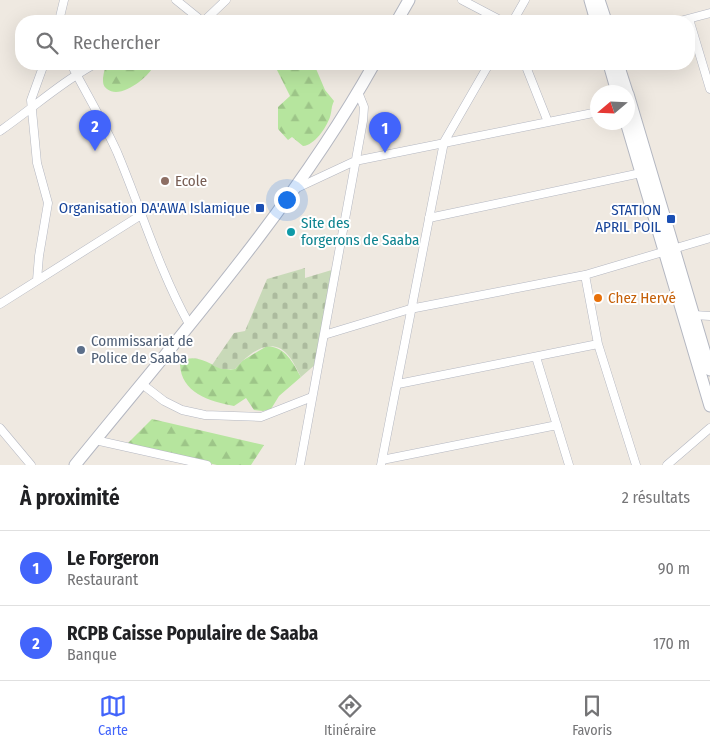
<!DOCTYPE html>
<html lang="fr">
<head>
<meta charset="utf-8">
<style>
	body { margin:0; font-family:"Fira Sans Condensed",sans-serif; background:#f6f6f6; color:#202124 }
	.compass { position:absolute; left:590px; top:85px; width:45px; height:45px; border-radius:50%; background:#fff; box-shadow:0 5px 20px #0002; rotate:251deg }
	.you { position:absolute; left:286px; top:199px; width:18px; height:18px; margin:-12px; border:4px solid #fff; border-radius:50%; background:#1a73e8; box-shadow:0 0 0 8px #1a73e833 }
	.badge { display:grid; place-items:center; width:32px; height:32px; border-radius:50%; background:#4264fb; color:#fff; font-size:16px; font-weight:700 }
	.pin { position:absolute; translate:-50% -41px; filter:drop-shadow(0 1px 2px #0008) }
	.pin::after { content:''; position:absolute; top:26px; width:18px; height:15px; background:inherit; clip-path:polygon(0 0,100% 0,50% 100%) }
	.list { margin:0; padding:0; list-style:none }
	h2 { display:flex; justify-content:space-between; align-items:center; height:65px; margin:0; padding:0 20px; font-size:21px }
	h2 small { font-size:16px; font-weight:400; color:#757577 }
	.list li { display:grid; grid-template-columns:32px 1fr auto; gap:15px; align-items:center; box-sizing:border-box; height:75px; padding:0 20px; border-top:1px solid #e0e0e0 }
	.list b { display:block; font-size:19px; white-space:nowrap }
	.list p { margin:0; font-size:16px; white-space:nowrap; color:#757577 }
	.list em { font-size:16px; font-style:normal; color:#757577 }
	.icon { flex:none; width:28px; height:28px; fill:none; stroke:currentColor; stroke-width:2; stroke-linecap:round; stroke-linejoin:round }
	.map { position:relative; flex:none; width:710px; height:465px; overflow:hidden }
	.search { position:absolute; background:#fff; box-shadow:0 5px 20px #0002; left:15px; right:15px; top:15px; height:55px; display:flex; align-items:center; gap:12px; box-sizing:border-box; padding:0 18px; border-radius:20px; color:#757577; font-size:19px }
	.sheet { height:215px; background:#fff }
	nav { display:flex; justify-content:space-around; align-items:center; box-sizing:border-box; height:70px; border-top:1px solid #e0e0e0; background:#fff; font-size:14px; color:#757577 }
	nav a { display:grid; justify-items:center; gap:2px }
	nav .on { color:#4264fb }
	.map>svg:first-child { display:block }
	.forest { fill:url(#forest-firs) }
	.cemetery { fill:url(#cemetery-stones) }
	.lines { fill:none; stroke-linecap:round; stroke-linejoin:round }
	.street-casing { stroke:#b4b7c1; stroke-width:9 }
	.secondary-casing { stroke:#b4b7c1; stroke-width:13 }
	.street { stroke:#fff; stroke-width:8 }
	.secondary { stroke:#fff; stroke-width:11 }
	.education-dot { fill:#8d6e63; stroke:#fff; stroke-width:2 }
	.transit-dot { fill:#1a4fb4; stroke:#fff; stroke-width:2 }
	.culture-dot { fill:#0f9aa8; stroke:#fff; stroke-width:2 }
	.food-dot { fill:#e8710a; stroke:#fff; stroke-width:2 }
	.service-dot { fill:#5c6f8a; stroke:#fff; stroke-width:2 }
	.labels { text-anchor:middle; dominant-baseline:central; stroke-width:4; stroke-linejoin:round; paint-order:stroke }
	.education-label { font-size:15px; fill:#785e54; stroke:#fff; text-anchor:start }
	.transit-label { font-size:15px; fill:#164399; stroke:#fff; text-anchor:end }
	.culture-label { font-size:15px; fill:#0d838f; stroke:#fff; text-anchor:start }
	.food-label { font-size:15px; fill:#c56008; stroke:#fff; text-anchor:start }
	.service-label { font-size:15px; fill:#4e5e75; stroke:#fff; text-anchor:start }
</style>
</head>
<body>
<div class="map">
<svg width="710" height="465" viewBox="0 0 710 465">
	<defs>
		<pattern id="forest-firs" width="22" height="20" patternUnits="userSpaceOnUse" patternTransform="scale(1.25)"><rect width="22" height="20" fill="#b6e59e"/><path d="M5 1l3.5 6h-7zM16 11l3.5 6h-7z" fill="#9dc588"/></pattern>
		<pattern id="cemetery-stones" width="16" height="16" patternUnits="userSpaceOnUse" patternTransform="scale(1.25)"><rect width="16" height="16" fill="#c8d9b8"/><path d="M2 7V4a2 2 0 0 1 4 0v3zM10 15v-3a2 2 0 0 1 4 0v3z" fill="#acbb9e"/></pattern>
	</defs>
	<rect width="100%" height="100%" fill="#efe9e1"/>
	<path class="forest" d="M108,64H155C149,77 121,100 107,89C103,86 103,83 103,78C104,73 104,68 108,64Z
		M274,64H314L325,90L334,101C331,107 332,111 330,117C326,128 315,145 303,146L292,137L288,140L278,129V107L290,96Z
		M267,346C287,348 292,362 301,377L279,396L271,409L263,411L254,410L246,398L234,406C209,401 181,393 180,364C196,347 216,373 235,369L242,361Z
		M152,419L264,445L251,465H217L127,444Z"/>
	<path class="cemetery" d="M305,268V278L335,269L317,363L301,377C297,370 293,360 287,354C270,335 247,355 235,369H221L212,365L234,333L245,331L267,279Z"/>
	<g class="lines">
		<defs>
			<path id="street" d="M176,0L202,21
				M462,0L502,21
				M689,19L710,89
				M59,21L64,0
				M204,21L226,0
				M513,21L525,0
				M680,21L710,13
				M71,64C86,93 103,121 117,152C141,209 159,270 189,324
				M525,64L548,122
				M0,131C32,109 61,82 95,64
				M295,189L355,161L598,112
				M429,218L641,173
				M585,275L598,344L636,465
				M37,280L39,256L48,203L37,163L31,100L44,64
				M0,304L141,215
				M694,315L710,316
				M324,335L410,309L585,275L710,238
				M536,357L569,465
				M142,384L164,401L182,410L205,415L261,417L312,397
				M398,384L598,344
				M0,428L31,465
				M95,440L207,465
				M382,460L557,425
				M300,465L363,121L364,107L358,92
				M381,465L444,142L489,64
				M667,465L710,428"/>
			<path id="secondary" d="M590,0L596,21
				M599,0L606,21
				M397,21L409,0
				M609,64L617,92
				M618,64L627,92
				M628,94L710,370
				M626,122L710,406
				M75,465C178,338 294,207 374,64"/>
		</defs>
		<use href="#street" class="street-casing"/>
		<use href="#secondary" class="secondary-casing"/>
		<use href="#street" class="street"/>
		<use href="#secondary" class="secondary"/>
	</g>
	<circle class="education-dot" cx="165" cy="181" r="5"/>
	<g class="transit-dot">
		<rect x="255" y="203" width="10" height="10" rx="2.5"/>
		<rect x="666" y="214" width="10" height="10" rx="2.5"/>
	</g>
	<circle class="culture-dot" cx="291" cy="232" r="5"/>
	<circle class="food-dot" cx="598" cy="298" r="5"/>
	<circle class="service-dot" cx="81" cy="350" r="5"/>
	<g class="labels">
		<g class="education-label">
			<text x="175" y="181">Ecole</text>
		</g>
		<g class="transit-label">
			<text x="250" y="208">Organisation DA'AWA Islamique</text>
			<text x="661" y="210">STATION<tspan x="661" dy="17">APRIL POIL</tspan></text>
		</g>
		<g class="culture-label">
			<text x="301" y="223">Site des<tspan x="301" dy="17">forgerons de Saaba</tspan></text>
		</g>
		<g class="food-label">
			<text x="608" y="298">Chez Hervé</text>
		</g>
		<g class="service-label">
			<text x="91" y="341">Commissariat de<tspan x="91" dy="17">Police de Saaba</tspan></text>
		</g>
	</g>
</svg>
<svg class="compass" viewBox="-18 -18 36 36"><path d="M0-13l5 13h-10z" fill="#e53935"/><path d="M0 13l5-13h-10z" fill="#757577"/></svg>
<div class="you"></div>
<div class="pin badge" style="left:385px;top:153px">1</div>
<div class="pin badge" style="left:95px;top:151px">2</div>
<div class="search"><svg class="icon" aria-label="search" viewBox="0 0 24 24"><circle cx="10" cy="10" r="6"/><path d="M15 15l6 6"/></svg>Rechercher</div>
</div>
<section class="sheet">
<h2>À proximité<small>2 résultats</small></h2>
<ul class="list">
<li><span class="badge">1</span><div><b>Le Forgeron</b><p>Restaurant</p></div><em>90 m</em></li>
<li><span class="badge">2</span><div><b>RCPB Caisse Populaire de Saaba</b><p>Banque</p></div><em>170 m</em></li>
</ul>
</section>
<nav>
<a class="on"><svg class="icon" aria-label="map" viewBox="0 0 24 24"><path d="M3 6l6-2 6 2 6-2v14l-6 2-6-2-6 2zM9 4v14M15 6v14"/></svg>Carte</a>
<a><svg class="icon" aria-label="directions" viewBox="0 0 24 24"><path d="M12 3l9 9-9 9-9-9zM9 14v-3h6M13 9l2 2-2 2"/></svg>Itinéraire</a>
<a><svg class="icon" aria-label="saved" viewBox="0 0 24 24"><path d="M7 4h10v16l-5-4-5 4z"/></svg>Favoris</a>
</nav>
</body>
</html>
